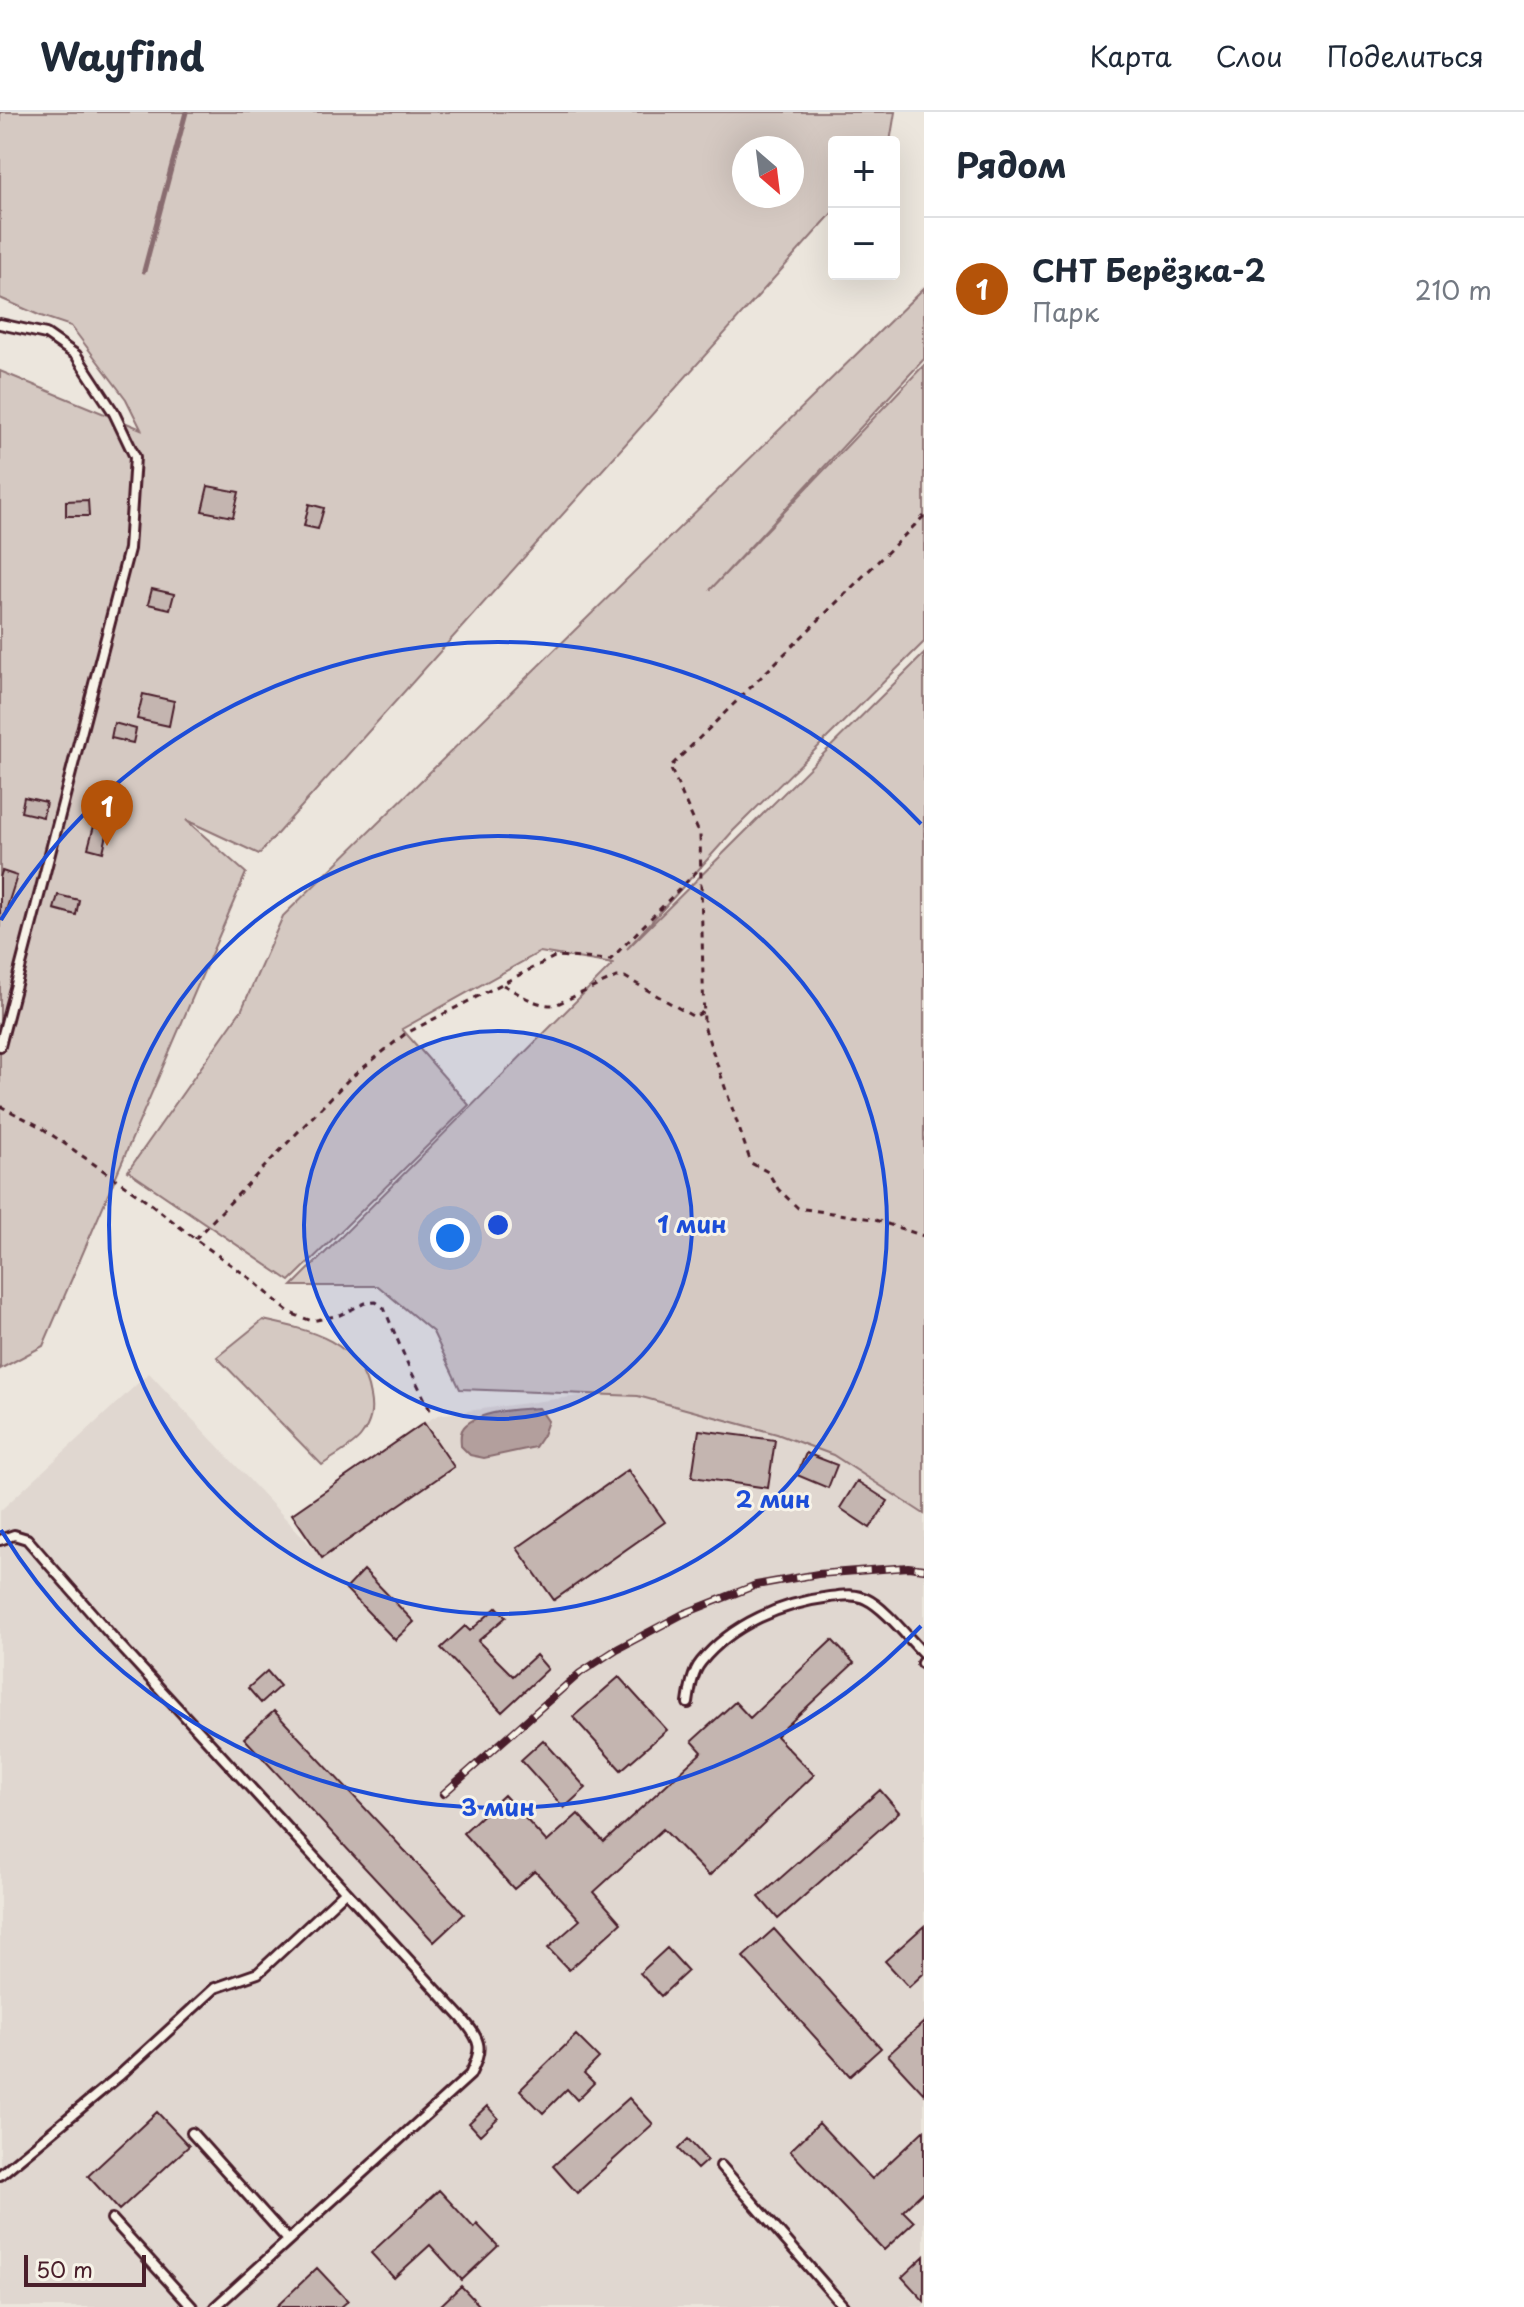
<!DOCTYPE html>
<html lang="ru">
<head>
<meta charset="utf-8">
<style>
	body { margin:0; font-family:"Playpen Sans",sans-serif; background:#f2f2f3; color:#1f2937 }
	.controls { position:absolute; right:24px; top:24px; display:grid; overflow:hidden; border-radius:8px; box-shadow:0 8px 32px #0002 }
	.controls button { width:72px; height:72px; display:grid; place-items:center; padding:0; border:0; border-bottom:2px solid #e0e1e3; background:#fff; color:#1f2937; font:40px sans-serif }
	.compass { position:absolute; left:732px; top:24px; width:72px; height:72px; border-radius:50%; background:#fff; box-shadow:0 8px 32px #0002; rotate:152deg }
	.scale { position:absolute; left:24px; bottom:20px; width:122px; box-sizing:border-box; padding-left:8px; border:4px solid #4a1f2b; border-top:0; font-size:22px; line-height:28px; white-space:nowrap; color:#4a1f2b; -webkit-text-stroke:6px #f7f3e8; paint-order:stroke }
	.you { position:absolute; left:450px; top:1126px; width:28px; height:28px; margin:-20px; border:6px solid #fff; border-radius:50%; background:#1a73e8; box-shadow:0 0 0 12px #1a73e833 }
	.badge { display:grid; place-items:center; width:52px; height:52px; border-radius:50%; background:#b45309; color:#fff; font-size:26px; font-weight:700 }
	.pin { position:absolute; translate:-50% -66px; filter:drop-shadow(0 2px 4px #0008) }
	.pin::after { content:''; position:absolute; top:42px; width:28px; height:24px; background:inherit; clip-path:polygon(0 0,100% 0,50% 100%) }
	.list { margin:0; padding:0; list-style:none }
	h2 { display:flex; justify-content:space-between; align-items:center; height:104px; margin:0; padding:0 32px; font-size:34px }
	h2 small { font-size:26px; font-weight:400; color:#747a83 }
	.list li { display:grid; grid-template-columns:52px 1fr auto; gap:24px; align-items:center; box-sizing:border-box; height:144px; padding:0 32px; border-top:2px solid #e0e1e3 }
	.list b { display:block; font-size:30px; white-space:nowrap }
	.list p { margin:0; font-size:26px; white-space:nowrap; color:#747a83 }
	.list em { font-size:26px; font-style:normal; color:#747a83 }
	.map { position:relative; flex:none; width:924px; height:2195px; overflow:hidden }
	header { display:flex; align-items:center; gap:48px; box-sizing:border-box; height:112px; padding:0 40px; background:#fff; border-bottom:2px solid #e0e1e3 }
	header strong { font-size:38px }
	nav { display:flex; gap:44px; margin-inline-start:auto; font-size:28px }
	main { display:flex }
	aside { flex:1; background:#fff }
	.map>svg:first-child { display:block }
	.built { fill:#e0d7d0 }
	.green { fill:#d5c9c2; stroke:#907476; stroke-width:2; fill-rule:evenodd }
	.water { fill:#b39f9d; stroke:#896c6f; stroke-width:2 }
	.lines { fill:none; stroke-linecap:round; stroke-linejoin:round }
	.stream { stroke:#896c6f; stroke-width:5 }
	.building { fill:#c4b5b0; stroke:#4a1f2b; stroke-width:2 }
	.lane-casing { stroke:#4a1f2b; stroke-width:14 }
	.path { stroke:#4a1f2b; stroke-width:3; stroke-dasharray:6 6; stroke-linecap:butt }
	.lane { stroke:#f7f3e8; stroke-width:8 }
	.rail-casing { stroke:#4a1f2b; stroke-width:8 }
	.rail { stroke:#f7f3e8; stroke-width:5; stroke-dasharray:15; stroke-linecap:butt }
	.ring { fill:none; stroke:#1d4ed8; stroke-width:4 }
	.centre { fill:#1d4ed8; stroke:#f7f3e8; stroke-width:4 }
	.ring-label { font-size:24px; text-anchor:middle; font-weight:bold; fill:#1d4ed8; stroke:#f7f3e8; stroke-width:6; stroke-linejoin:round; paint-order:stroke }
</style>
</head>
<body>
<header>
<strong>Wayfind</strong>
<nav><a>Карта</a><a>Слои</a><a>Поделиться</a></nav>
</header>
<main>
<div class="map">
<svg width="924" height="2195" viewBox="0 0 924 2195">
	<rect width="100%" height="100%" fill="#ece6dd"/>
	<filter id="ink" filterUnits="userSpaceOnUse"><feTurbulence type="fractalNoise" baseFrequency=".0125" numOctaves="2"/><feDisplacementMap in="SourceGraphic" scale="16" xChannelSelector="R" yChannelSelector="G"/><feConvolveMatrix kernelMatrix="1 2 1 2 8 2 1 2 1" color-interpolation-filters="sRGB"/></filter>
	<g filter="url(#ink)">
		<path class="built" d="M149,1261L318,1441L292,1402L424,1311L438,1303L593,1282L638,1284L777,1322L833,1343L924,1402V2195H0V1399Z"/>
		<path class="green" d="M0,0H895L890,30H834V99L259,742L186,708L246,761L43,1234L0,1257V259L141,317L126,287L71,214L41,204L0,186ZM744,36H792V84H744Z
			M924,176V247L710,478L924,253V530L733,719L627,837L924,542V1402L833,1343L777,1322L638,1284L460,1277L433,1220L378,1174H292L613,852L540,840L402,917L469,993L290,1169L128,1059L242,897L283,804Z
			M263,1208C310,1218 361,1229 370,1284C373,1299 371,1311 361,1324C353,1335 334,1344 322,1353L217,1245Z"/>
		<path class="water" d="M539,1296L548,1309L543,1323L535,1335L484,1346L470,1343L461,1334C461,1328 459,1321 464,1315C477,1299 519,1297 539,1296Z"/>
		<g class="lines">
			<path class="stream" d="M144,159L186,0"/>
		</g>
		<path class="building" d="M208,374L239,380L233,405L202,399Z
			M88,388L89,404H66V389Z
			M309,392L324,396L318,417L304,414Z
			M152,477L174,482L170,497L148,492Z
			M143,582L174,589L169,614L137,607Z
			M114,611L136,617L133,631L111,626Z
			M24,685L46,690L43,705L21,700Z
			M94,714L108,718L103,740L88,736Z
			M2,759L17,764L3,808L0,807V766Z
			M58,783L79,788L76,803L54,797Z
			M424,1311L454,1355L322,1446L292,1402Z
			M699,1318L775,1328L768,1376L692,1365Z
			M806,1341L837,1353L828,1376L797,1363Z
			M628,1358L665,1410L554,1488L517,1436Z
			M857,1369L888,1389L870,1416L840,1396Z
			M364,1458L414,1510L395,1528L346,1477Z
			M497,1495L506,1505L478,1529L513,1564L536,1543L548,1557L502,1600L441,1536L465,1514L470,1519Z
			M832,1528L854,1551L776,1624L814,1663L709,1764L663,1717L594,1780L621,1811L569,1858L548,1836L580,1808L535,1759L514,1777L463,1721L504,1683L547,1730L578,1702L604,1730L702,1640L692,1629L735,1590L750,1606Z
			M267,1559L280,1574L261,1591L248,1576Z
			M619,1565L667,1618L621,1658L573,1605Z
			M274,1599L464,1802L434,1830L244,1626Z
			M543,1628L586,1676L564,1696L521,1648Z
			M880,1678L899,1700L778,1807L759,1785Z
			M924,1814V1861L909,1875L885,1849Z
			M774,1817L881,1936L850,1964L743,1845Z
			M667,1836L688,1859L661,1884L640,1861Z
			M924,1910V1982L888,1943Z
			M576,1923L599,1946L584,1961L594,1971L577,1988L567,1977L543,2001L520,1978Z
			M629,1986L653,2012L577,2081L553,2054Z
			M487,1994L498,2006L480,2023L469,2011Z
			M157,2000L189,2034L119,2098L88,2064Z
			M819,2011L872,2067L924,2018V2079L903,2099L914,2110L884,2138L790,2039Z
			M688,2027L707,2048L697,2057L678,2037Z
			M439,2078L474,2116L477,2112L498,2134L462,2168L430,2133L394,2166L371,2141Z
			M924,2144V2189L902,2165Z
			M317,2156L348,2189L341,2195H276Z
			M461,2174L481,2195H439Z"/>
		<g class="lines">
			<defs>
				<path id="lane" d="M0,212L46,222L76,243L114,301L135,345L129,437L0,934
					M0,1428L14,1423L27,1427L116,1529L462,1906C482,1930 483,1936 470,1963L215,2195
					M922,1551L924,1552
					M688,1591C690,1578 692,1561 701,1550C732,1512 782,1491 830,1485C841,1484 855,1481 866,1487C884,1495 909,1527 924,1542
					M192,2021L288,2128
					M721,2054L844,2195
					M0,2063L119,1964L215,1876L258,1861L345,1780
					M112,2107L192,2195"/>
			</defs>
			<use href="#lane" class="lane-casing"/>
			<path class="path" d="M924,404L670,655L700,723L704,914L751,1051L768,1060L778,1077L798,1096L872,1107L924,1124
				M503,873C520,882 535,894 555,893L616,865H625L694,905L703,900
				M0,994L39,1014L146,1088L195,1127L251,1167L290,1201L312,1209L340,1203L365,1191L376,1190L384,1196L409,1255L431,1300
				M195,1127L348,968L405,922L556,844L610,848L701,755"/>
			<use href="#lane" class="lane"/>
			<defs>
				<path id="rail" d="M443,1682L580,1561L617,1537L683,1502L756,1473L818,1462L908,1455L924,1457"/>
			</defs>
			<use href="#rail" class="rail-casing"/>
			<use href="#rail" class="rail"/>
		</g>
	</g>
	<circle cx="498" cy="1113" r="194" fill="#1d4ed8" fill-opacity=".12"/>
	<g class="ring">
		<circle cx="498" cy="1113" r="194"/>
		<circle cx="498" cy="1113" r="389"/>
		<path d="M921 1514A583 583 0 0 1 1 1418M1 808A583 583 0 0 1 921 712"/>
	</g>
	<circle cx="498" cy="1113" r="12" class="centre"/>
	<g class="ring-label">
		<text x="692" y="1121">1 мин</text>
		<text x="773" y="1396">2 мин</text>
		<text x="498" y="1704">3 мин</text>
	</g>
</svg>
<div class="controls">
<button>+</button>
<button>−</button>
</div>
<svg class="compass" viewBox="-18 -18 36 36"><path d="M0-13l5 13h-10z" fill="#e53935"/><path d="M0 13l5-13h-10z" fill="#747a83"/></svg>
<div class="scale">50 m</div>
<div class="you"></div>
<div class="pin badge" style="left:107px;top:734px">1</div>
</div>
<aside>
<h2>Рядом<small></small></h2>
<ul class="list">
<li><span class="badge">1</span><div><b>СНТ Берёзка-2</b><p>Парк</p></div><em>210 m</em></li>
</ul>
</aside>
</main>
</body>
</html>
